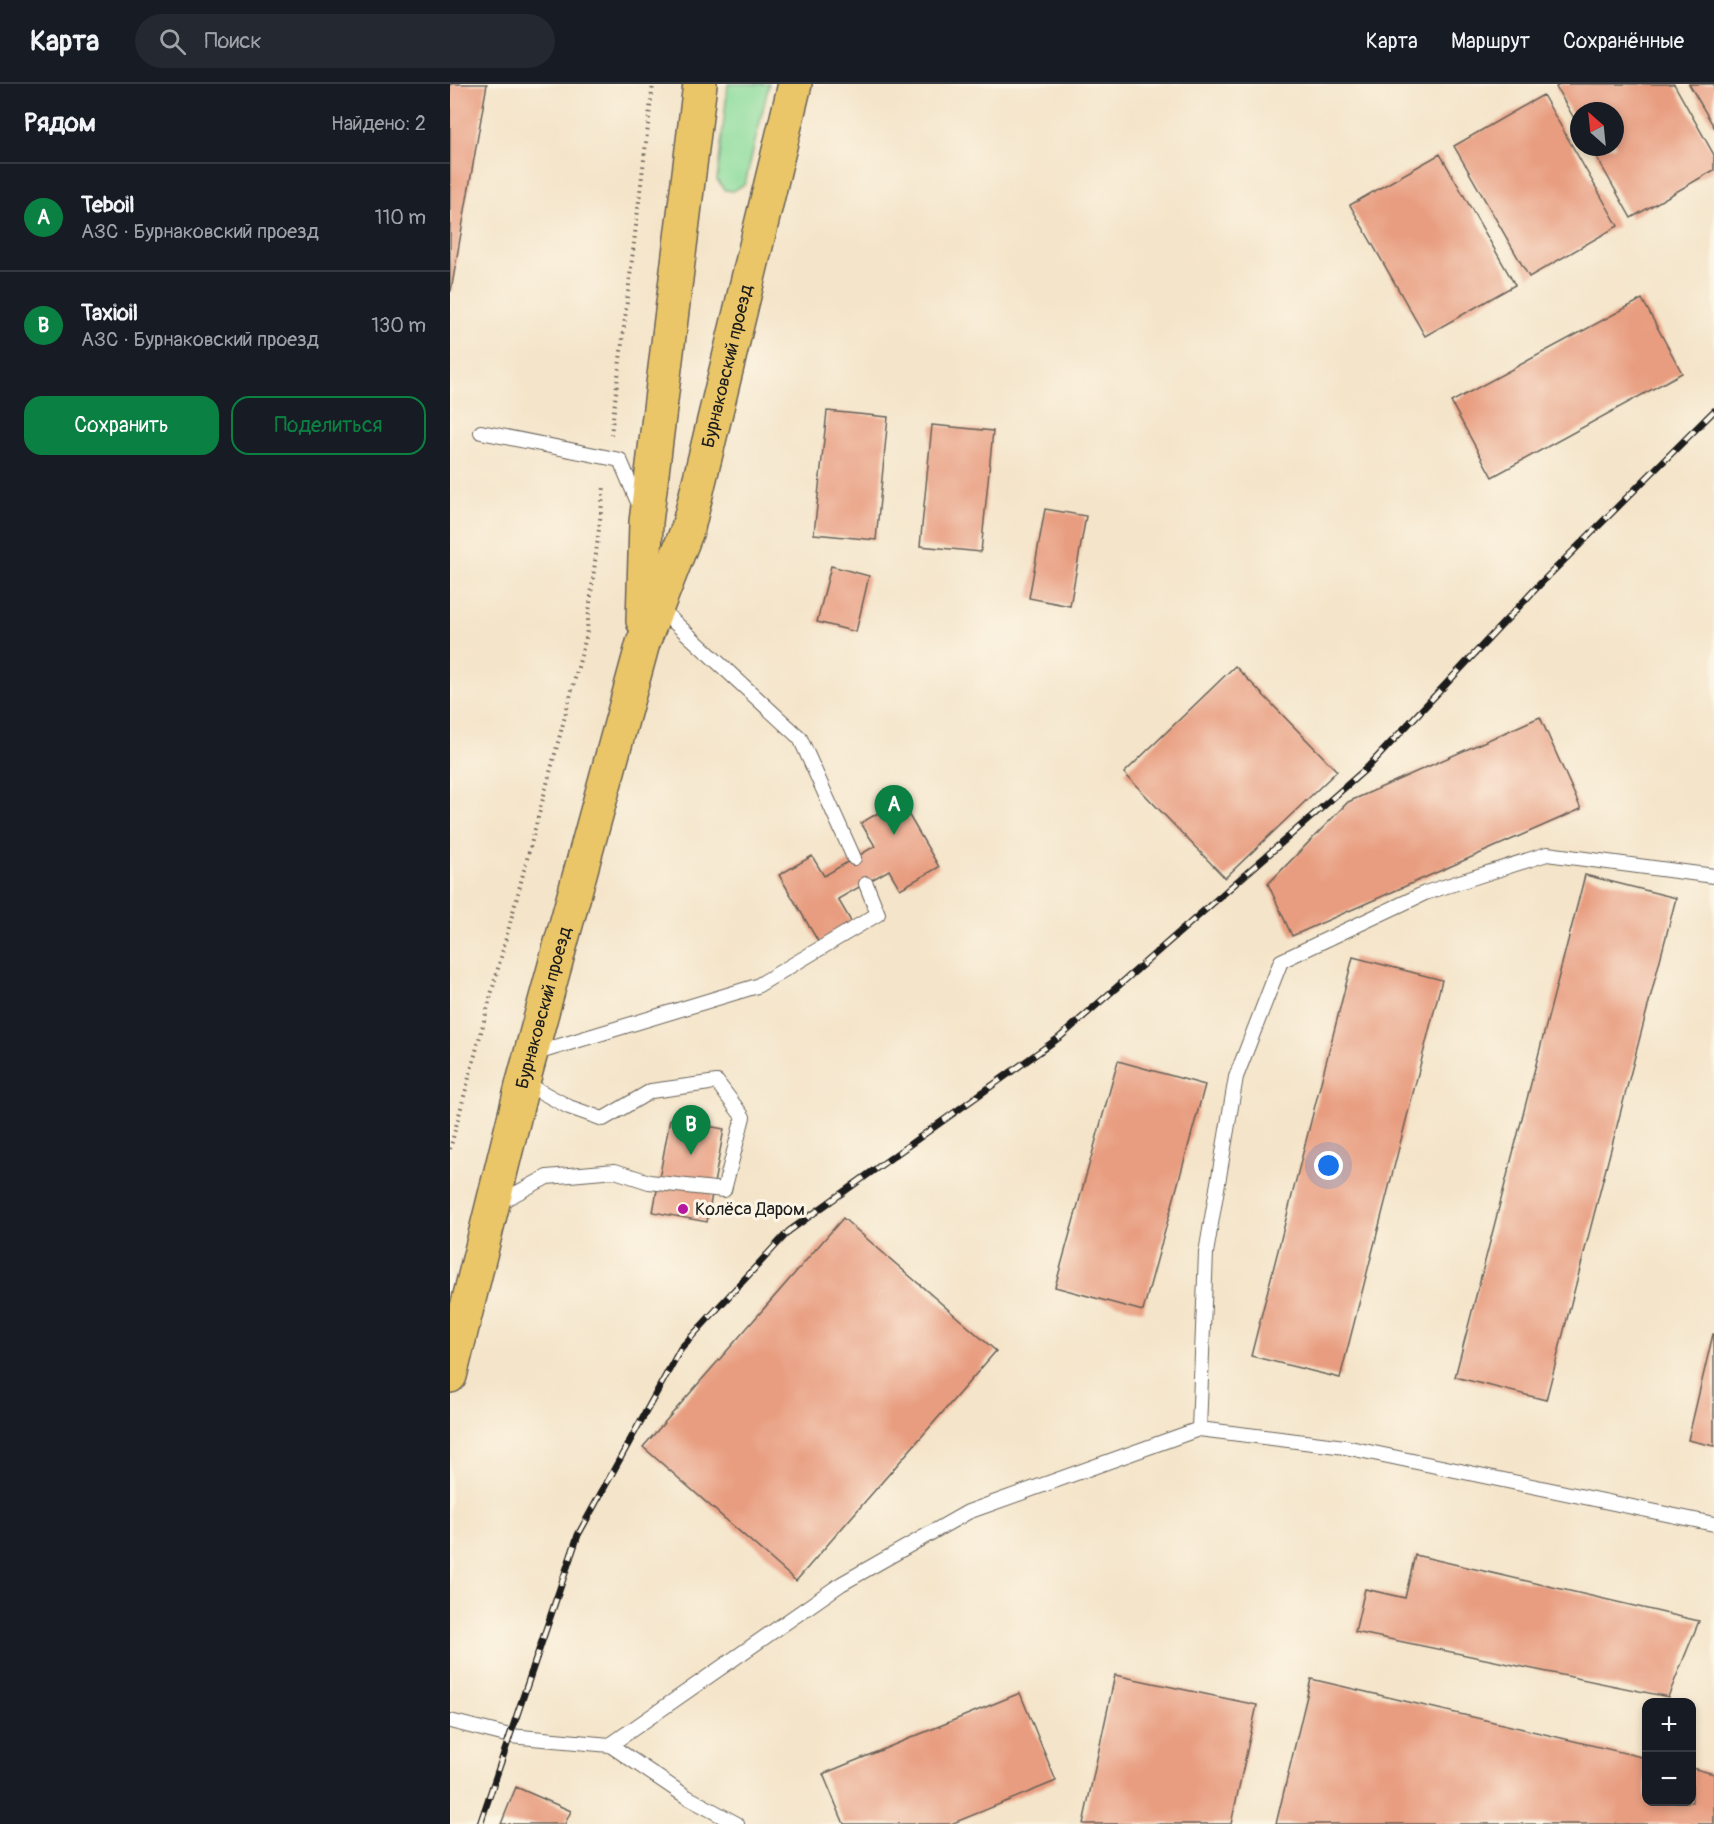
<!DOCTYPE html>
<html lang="ru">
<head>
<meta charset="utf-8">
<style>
	body { margin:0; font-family:Pangolin,sans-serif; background:#242831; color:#f1f3f6 }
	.controls { position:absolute; right:18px; bottom:18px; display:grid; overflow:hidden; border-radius:12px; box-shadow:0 3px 9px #0003 }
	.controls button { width:54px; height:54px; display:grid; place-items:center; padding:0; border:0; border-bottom:2px solid #363941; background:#171b24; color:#f1f3f6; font:30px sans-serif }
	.compass { position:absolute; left:1120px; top:18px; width:54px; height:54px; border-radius:50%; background:#171b24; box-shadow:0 3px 9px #0003; rotate:333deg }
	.you { position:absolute; left:879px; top:1082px; width:21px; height:21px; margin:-15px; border:4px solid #fff; border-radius:50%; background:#1a73e8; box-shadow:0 0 0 9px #1a73e833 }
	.badge { display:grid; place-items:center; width:39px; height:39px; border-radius:50%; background:#0b8043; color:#fff; font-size:20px; font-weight:700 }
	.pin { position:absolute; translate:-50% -50px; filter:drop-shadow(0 2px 3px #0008) }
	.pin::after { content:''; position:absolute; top:32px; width:21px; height:18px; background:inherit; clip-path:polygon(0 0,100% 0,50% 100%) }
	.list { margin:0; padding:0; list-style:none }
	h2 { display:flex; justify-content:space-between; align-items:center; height:78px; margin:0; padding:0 24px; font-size:26px }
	h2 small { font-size:20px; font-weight:400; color:#9ea1a6 }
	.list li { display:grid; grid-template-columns:39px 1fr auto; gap:18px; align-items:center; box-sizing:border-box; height:108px; padding:0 24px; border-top:2px solid #363941 }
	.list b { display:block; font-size:22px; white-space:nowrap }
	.list p { margin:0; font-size:20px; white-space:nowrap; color:#9ea1a6 }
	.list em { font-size:20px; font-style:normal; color:#9ea1a6 }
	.actions { display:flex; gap:12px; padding:18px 24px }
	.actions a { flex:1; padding:14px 0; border:2px solid #0b8043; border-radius:18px; text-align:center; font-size:21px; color:#0b8043 }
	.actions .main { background:#0b8043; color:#fff }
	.icon { flex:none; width:33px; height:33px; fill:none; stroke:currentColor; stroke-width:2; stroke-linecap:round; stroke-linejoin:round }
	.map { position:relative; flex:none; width:1264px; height:1740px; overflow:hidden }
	header { display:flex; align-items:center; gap:36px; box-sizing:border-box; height:84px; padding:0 30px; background:#171b24; border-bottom:2px solid #363941 }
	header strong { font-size:28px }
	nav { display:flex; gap:33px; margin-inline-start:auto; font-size:21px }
	.search { width:420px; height:54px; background:#242831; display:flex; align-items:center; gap:15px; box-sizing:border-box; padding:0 21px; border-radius:33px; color:#9ea1a6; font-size:22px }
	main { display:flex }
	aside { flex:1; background:#171b24 }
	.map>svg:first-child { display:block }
	.green { fill:#89db9b; stroke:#527c5c; stroke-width:1.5 }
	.building { fill:#e89d80 }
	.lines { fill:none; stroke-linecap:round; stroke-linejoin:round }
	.service-casing { stroke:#686259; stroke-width:16 }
	.primary-casing { stroke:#686259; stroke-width:36 }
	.path { stroke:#686259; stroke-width:4; stroke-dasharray:1.5 4.5; stroke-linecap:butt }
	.service { stroke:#fff; stroke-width:14 }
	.primary { stroke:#ebc669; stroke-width:33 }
	.rail-casing { stroke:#1c1c1c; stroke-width:7 }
	.rail { stroke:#fcf5e5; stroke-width:4.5; stroke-dasharray:14; stroke-linecap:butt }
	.poi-dot { fill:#b5179e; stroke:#fcf5e5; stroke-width:2 }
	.labels { text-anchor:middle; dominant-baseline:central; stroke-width:6; stroke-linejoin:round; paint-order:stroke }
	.street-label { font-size:18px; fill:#1c1c1c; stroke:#fcf5e5 }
	.poi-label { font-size:18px; fill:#1c1c1c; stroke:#fcf5e5; text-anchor:start }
</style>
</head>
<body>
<header>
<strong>Карта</strong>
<div class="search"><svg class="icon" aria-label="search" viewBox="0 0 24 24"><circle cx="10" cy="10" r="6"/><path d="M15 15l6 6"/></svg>Поиск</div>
<nav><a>Карта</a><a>Маршрут</a><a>Сохранённые</a></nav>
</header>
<main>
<aside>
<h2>Рядом<small>Найдено: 2</small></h2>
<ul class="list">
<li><span class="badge">A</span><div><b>Teboil</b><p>АЗС · Бурнаковский проезд</p></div><em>110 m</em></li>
<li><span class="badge">B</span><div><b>Taxioil</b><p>АЗС · Бурнаковский проезд</p></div><em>130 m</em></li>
</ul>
<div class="actions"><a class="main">Сохранить</a><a>Поделиться</a></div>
</aside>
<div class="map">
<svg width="1264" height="1740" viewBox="0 0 1264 1740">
	<rect width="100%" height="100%" fill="#fcf5e5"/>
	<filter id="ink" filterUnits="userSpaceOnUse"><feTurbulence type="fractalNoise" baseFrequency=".0167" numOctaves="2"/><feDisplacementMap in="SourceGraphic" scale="12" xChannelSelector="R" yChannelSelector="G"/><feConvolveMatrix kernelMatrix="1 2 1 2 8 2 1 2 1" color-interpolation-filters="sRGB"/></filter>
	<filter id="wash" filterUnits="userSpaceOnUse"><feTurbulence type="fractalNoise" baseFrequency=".008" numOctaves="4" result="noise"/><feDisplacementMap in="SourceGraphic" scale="24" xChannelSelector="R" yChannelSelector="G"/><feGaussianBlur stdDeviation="1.35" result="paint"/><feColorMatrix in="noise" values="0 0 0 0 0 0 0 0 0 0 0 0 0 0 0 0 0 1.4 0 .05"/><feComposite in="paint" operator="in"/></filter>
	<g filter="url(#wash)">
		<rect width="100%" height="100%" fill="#f4e4c9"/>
		<path class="green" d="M278,0H319L295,100L283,107L275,106L267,96Z"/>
		<g id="blocks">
			<path class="building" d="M0,0H37L1,207H0Z
				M1111,0H1224L1264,71V86L1181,134L1141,63H1165V27H1129V43L1106,3Z
				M1239,0H1264V43Z
				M1093,11L1168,142L1079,193L1004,62Z
				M990,70L1065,201L975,252L900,121Z
				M1192,215L1232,289L1042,393L1001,318Z
				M377,327L438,333L426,456L364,450Z
				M482,341L543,347L531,468L470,462Z
				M595,425L636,432L620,522L579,514Z
				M381,482L419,492L406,548L367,538Z
				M785,582L887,687L775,794L674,689Z
				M1090,633L1131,725L842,852L818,800L898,718Z
				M450,716L489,783L450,805L439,786L388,815L402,839L369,859L329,791L362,772L374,792L425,762L411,739Z
				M1135,791L1226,814L1096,1316L1005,1293Z
				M903,873L992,896L890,1294L801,1272Z
				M668,977L755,1001L693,1227L605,1203Z
				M220,1035L274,1045L257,1138L203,1128Z
				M393,1134L546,1267L346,1497L193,1363Z
				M1263,1250H1264V1362L1238,1356Z
				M965,1471L1249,1537L1218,1613L905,1548L915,1505L955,1514Z
				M665,1591L807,1621L781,1740H633Z
				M861,1595L1196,1674V1718H1242V1684L1264,1690V1740H826Z
				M570,1609L606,1697L501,1740H394L373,1690Z
				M66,1703L121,1727L115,1740H51Z"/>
		</g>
	</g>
	<g filter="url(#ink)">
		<use href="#blocks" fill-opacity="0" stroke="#686259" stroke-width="1.5"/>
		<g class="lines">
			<defs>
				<path id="service" d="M31,348L170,376L190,423
					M208,523L350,654L404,774
					M83,970L307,902L428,830L416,800
					M48,1119L97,1093L165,1087L199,1098L274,1106L293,1033L267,998L201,1007L153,1035L119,1023L73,998
					M749,1345L756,1169L786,993L831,877L975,809L1097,770L1264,792
					M0,1637L60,1652L160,1661L391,1500L518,1428L749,1345L895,1363L1264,1440
					M160,1661L237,1713L287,1740"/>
				<g id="primary">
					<path d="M193,537L196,438L250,0"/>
					<path id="s1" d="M0,1292L73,998L193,559L238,444L345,0"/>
				</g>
			</defs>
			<use href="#service" class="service-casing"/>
			<use href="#primary" class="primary-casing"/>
			<path class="path" d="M161,351L203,0
				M0,1065L136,553L154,403"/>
			<use href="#service" class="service"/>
			<use href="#primary" class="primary"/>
			<defs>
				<path id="rail" d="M30,1740L128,1451L231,1264L339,1147L610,953L918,683L1092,498L1264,327"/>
			</defs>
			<use href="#rail" class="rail-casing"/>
			<use href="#rail" class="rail"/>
		</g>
	</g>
	<circle class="poi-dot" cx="233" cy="1125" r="6"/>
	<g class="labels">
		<g class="street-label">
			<text stroke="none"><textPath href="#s1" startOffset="1048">Бурнаковский проезд</textPath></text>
			<text stroke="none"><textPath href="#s1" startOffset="380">Бурнаковский проезд</textPath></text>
		</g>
		<g class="poi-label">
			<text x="245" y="1125">Колёса Даром</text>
		</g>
	</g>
</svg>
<div class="controls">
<button>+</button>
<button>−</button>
</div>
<svg class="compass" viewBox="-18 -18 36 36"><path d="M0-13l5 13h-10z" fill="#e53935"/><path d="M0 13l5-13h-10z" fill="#9ea1a6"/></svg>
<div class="you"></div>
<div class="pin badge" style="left:444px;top:751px">A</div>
<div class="pin badge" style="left:241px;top:1071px">B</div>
</div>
</main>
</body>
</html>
